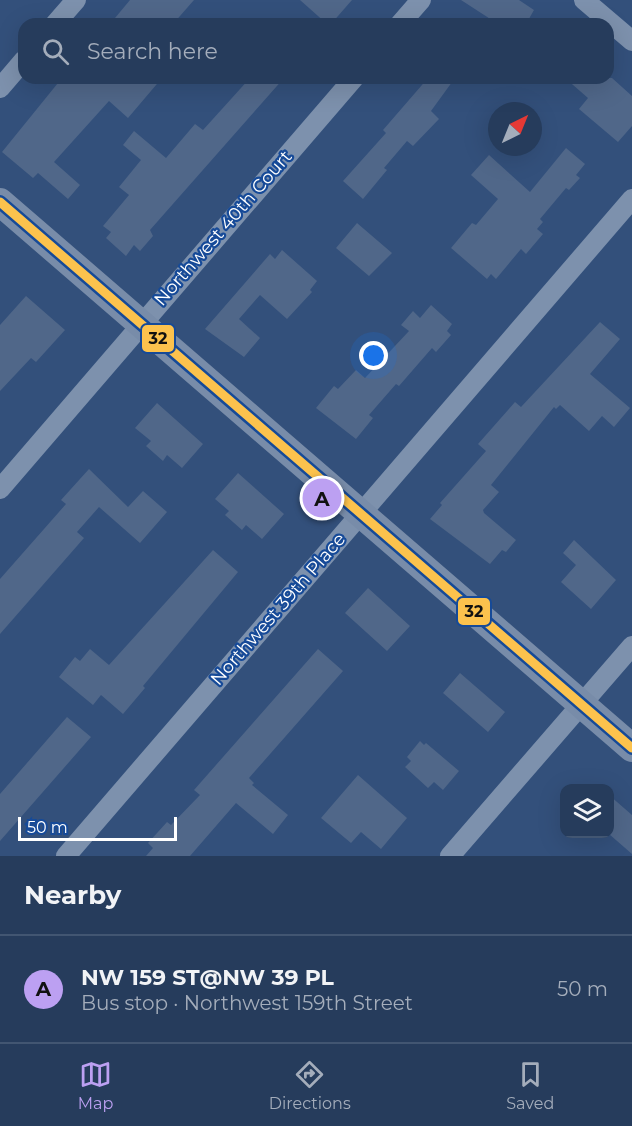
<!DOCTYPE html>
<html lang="en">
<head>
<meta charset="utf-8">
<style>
	body { margin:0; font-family:Montserrat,sans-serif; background:#2e4362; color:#f1f3f6 }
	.controls { position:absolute; right:18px; bottom:18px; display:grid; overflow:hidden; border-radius:12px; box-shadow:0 6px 24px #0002 }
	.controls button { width:54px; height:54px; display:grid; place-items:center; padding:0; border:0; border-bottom:2px solid #425672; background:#263c5c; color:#f1f3f6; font:30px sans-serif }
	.compass { position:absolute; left:488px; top:102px; width:54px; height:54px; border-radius:50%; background:#263c5c; box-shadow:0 6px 24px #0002; rotate:43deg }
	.scale { position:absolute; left:18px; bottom:15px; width:159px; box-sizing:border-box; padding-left:6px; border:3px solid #fff; border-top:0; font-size:16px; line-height:21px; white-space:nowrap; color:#fff; -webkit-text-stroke:4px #164a98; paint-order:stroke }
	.you { position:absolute; left:374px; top:356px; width:21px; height:21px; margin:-15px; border:4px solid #fff; border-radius:50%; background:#1a73e8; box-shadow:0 0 0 9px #1a73e833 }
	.badge { display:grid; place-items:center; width:39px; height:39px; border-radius:50%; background:#bca0f2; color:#111; font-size:20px; font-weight:700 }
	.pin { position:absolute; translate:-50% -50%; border:3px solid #fff; box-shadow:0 2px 6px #0006 }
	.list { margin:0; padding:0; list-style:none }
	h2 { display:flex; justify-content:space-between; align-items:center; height:78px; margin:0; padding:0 24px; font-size:26px }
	h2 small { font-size:20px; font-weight:400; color:#a4adbb }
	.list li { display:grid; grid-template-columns:39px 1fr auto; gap:18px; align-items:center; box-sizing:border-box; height:108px; padding:0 24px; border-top:2px solid #425672 }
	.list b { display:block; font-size:22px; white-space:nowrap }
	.list p { margin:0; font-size:20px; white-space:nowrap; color:#a4adbb }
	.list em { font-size:20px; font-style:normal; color:#a4adbb }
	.icon { flex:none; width:33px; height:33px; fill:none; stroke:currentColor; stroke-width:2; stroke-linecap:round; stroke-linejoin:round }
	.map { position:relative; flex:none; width:632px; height:856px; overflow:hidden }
	.search { position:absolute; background:#263c5c; box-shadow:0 6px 24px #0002; left:18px; right:18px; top:18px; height:66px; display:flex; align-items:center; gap:15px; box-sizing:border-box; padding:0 21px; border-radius:18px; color:#a4adbb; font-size:22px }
	.sheet { height:186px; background:#263c5c }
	nav { display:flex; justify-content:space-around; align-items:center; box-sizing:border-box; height:84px; border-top:2px solid #425672; background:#263c5c; font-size:16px; color:#a4adbb }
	nav a { display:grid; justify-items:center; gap:3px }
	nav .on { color:#bca0f2 }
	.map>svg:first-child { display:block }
	.building { fill:#506789 }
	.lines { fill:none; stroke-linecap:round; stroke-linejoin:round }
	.street { stroke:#7d91ad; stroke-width:20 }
	.secondary { stroke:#788ca9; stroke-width:28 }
	.bus-1-casing { stroke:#164a98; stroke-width:14 }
	.bus-1 { stroke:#fcc24d; stroke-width:9 }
	.labels { text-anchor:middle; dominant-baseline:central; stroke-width:4.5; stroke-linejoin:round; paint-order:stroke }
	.street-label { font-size:18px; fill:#fff; stroke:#164a98 }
	.line-badge { stroke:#164a98; stroke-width:2 }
	.pale-badge-label { font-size:16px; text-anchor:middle; font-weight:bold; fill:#111 }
</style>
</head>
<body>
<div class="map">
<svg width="632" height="856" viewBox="0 0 632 856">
	<rect width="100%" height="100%" fill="#33507b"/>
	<path class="building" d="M130,0H194L173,24H110Z
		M300,0H352L331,24H327Z
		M461,0H519L534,10L526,24H498Z
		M62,78H162L128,118L109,101L54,162L80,185L68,199L38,173L33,178L2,152Z
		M250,78H284L150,230L153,236L140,251L134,245L126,256L106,238L111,232L103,226L129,195L119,187L141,160L123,145L134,131L166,158L195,124L203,130Z
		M428,78H455L431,111L439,119L413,146L407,141L384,168L387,170L363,199L343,181L386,133L383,130Z
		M565,78H612L632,96V126L618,142L579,109L588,98Z
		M566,148L585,164L576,175L580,178L569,190L566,188L540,219L543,222L537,229L543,234L526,254L521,249L496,279L491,274L487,279L451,248L472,223L476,225L498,199L471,175L489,155L530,192Z
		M357,223L392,253L369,276L336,248Z
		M282,250L317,281L310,290L312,292L287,319L260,295L239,319L260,338L244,357L205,329L270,254L275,259Z
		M26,296L65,330L36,362L31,358L0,391V325Z
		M431,305L452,324L447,331L451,335L436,352L432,348L399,386L396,384L369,415L373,418L356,439L316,408L334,386L338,389L356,370L365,378L409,331L401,325L413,311L420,318Z
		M600,322L620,339L590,374L630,408L614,427L602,416L589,431L560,405L556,409L554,407L491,485L499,492L483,510L484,513L516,540L506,552L502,550L490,564L430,519L442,505L440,503L486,451L478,444L515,402L521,407Z
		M157,403L203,444L182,468L167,455L163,461L146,446L151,441L135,428Z
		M89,469L128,507L143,491L167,512L140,543L99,507L77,532L84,538L0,634V579L66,504L61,500Z
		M238,473L284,514L262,539L246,525L242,530L225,515L229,511L215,499Z
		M574,540L616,580L591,609L561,582L576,565L563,553Z
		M213,550L238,572L143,686L145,688L123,714L101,695L93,705L59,677L75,657L80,661L90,649L109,665Z
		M368,588L410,626L387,651L345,613Z
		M318,649L343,671L249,778L254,783L252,785L288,815L273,834L236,803L190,856H146L153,848L148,843L167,822L171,825L200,795L194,790Z
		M460,673L505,712L488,732L443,693Z
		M67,717L91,737L0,841V794Z
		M420,741L424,745L426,743L459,771L443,790L434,782L428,788L405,767L411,761L407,757Z
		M358,775L407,818L381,849L361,832L351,843L321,818Z
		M609,795L632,815V854L609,834Z"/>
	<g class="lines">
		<path class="street" d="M584,0L632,41
			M55,24L76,0
			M400,24L421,0
			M0,88L24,60
			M0,489L354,78
			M66,856L632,199
			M450,856L632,646"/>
		<path class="secondary" d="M0,202L632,748"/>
		<defs>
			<path id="bus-1" d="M0,202L632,748"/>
		</defs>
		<use href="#bus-1" class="bus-1-casing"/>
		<use href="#bus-1" class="bus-1"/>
	</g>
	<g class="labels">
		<g class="street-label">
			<text transform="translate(223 228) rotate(-49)">Northwest 40th Court</text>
			<text transform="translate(278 609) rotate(-49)">Northwest 39th Place</text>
		</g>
	</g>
	<g class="line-badge">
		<rect x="141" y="324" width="34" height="29" rx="6" fill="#fcc24d"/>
		<rect x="457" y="597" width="34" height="29" rx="6" fill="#fcc24d"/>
	</g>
	<g class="pale-badge-label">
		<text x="158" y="344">32</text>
		<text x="474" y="617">32</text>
	</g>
</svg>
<div class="controls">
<button><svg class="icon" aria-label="layers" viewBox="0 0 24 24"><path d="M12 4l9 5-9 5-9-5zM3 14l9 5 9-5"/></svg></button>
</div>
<svg class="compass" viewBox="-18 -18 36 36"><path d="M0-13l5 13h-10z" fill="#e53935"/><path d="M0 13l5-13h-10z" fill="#a4adbb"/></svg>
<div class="scale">50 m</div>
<div class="you"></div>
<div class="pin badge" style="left:322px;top:498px">A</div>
<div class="search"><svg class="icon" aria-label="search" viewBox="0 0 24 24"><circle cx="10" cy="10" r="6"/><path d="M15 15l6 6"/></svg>Search here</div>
</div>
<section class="sheet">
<h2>Nearby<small></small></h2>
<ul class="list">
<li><span class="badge">A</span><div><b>NW 159 ST@NW 39 PL</b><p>Bus stop · Northwest 159th Street</p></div><em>50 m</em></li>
</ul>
</section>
<nav>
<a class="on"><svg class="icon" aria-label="map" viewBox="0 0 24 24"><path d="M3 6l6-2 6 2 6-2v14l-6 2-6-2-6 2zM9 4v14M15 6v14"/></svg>Map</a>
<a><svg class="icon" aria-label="directions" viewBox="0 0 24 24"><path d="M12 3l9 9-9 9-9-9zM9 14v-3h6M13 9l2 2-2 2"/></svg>Directions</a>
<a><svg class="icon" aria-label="saved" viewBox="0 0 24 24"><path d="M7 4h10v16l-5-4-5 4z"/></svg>Saved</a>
</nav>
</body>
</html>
